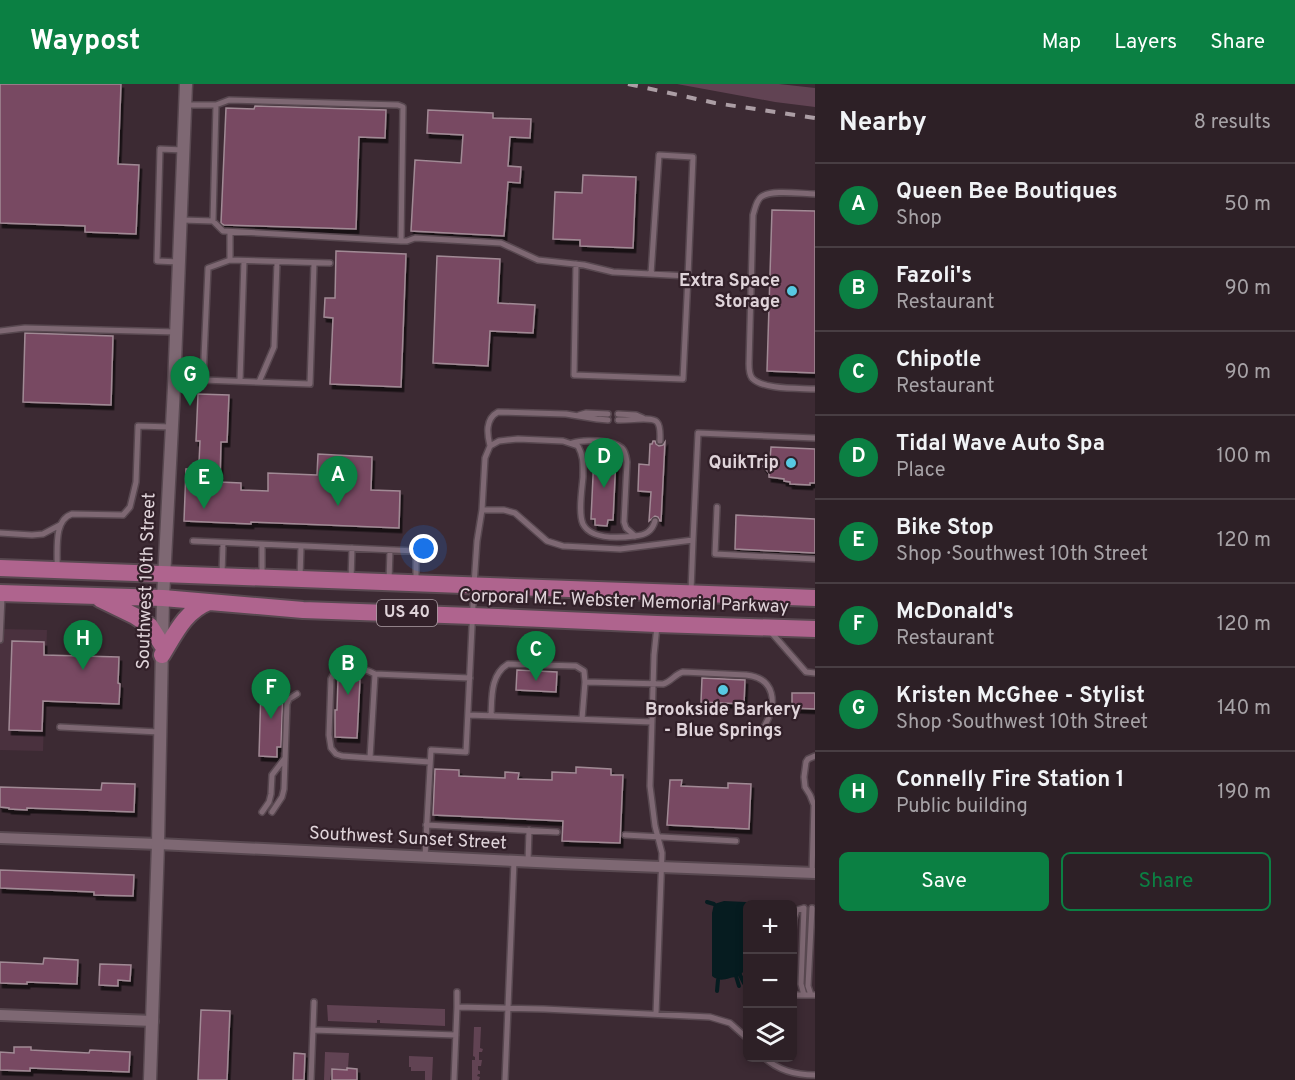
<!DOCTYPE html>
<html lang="en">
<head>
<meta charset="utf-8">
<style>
	body { margin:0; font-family:Overpass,sans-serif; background:#392d32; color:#f1f3f6 }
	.controls { position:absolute; right:18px; bottom:18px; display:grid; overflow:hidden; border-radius:9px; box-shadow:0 3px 9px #0003 }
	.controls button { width:54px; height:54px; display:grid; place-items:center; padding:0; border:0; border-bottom:2px solid #483e43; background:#2d2026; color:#f1f3f6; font:30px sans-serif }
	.you { position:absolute; left:424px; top:465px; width:21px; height:21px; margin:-15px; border:4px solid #fff; border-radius:50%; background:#1a73e8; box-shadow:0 0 0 9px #1a73e833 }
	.badge { display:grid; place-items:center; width:39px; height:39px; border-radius:50%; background:#0b8043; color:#fff; font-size:20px; font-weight:700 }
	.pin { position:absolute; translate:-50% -50px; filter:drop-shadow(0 2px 3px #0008) }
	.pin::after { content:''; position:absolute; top:32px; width:21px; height:18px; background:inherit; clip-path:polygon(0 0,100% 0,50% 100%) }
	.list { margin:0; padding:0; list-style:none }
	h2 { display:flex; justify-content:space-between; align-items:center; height:78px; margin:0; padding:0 24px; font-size:26px }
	h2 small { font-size:20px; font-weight:400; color:#a7a3a7 }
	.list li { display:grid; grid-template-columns:39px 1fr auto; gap:18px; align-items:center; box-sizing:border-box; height:84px; padding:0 24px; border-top:2px solid #483e43 }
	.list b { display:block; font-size:22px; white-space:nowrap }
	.list p { margin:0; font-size:20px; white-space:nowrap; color:#a7a3a7 }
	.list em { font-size:20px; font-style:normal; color:#a7a3a7 }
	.actions { display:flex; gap:12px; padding:18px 24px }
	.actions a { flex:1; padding:14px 0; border:2px solid #0b8043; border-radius:9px; text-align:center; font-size:21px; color:#0b8043 }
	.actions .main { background:#0b8043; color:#fff }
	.icon { flex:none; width:33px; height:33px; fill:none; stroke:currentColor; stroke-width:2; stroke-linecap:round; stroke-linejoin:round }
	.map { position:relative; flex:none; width:815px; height:996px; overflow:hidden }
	header { display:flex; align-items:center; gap:36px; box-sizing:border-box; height:84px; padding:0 30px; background:#0b8043; color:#fff }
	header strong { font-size:28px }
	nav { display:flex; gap:33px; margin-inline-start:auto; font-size:21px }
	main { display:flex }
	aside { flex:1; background:#2d2026 }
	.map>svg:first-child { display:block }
	.built { fill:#4a313e }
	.green { fill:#614353 }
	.water { fill:#061c20 }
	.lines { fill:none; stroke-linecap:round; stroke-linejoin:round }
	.stream { stroke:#061c20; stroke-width:4 }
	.building { fill:#784962; stroke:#a18a95; stroke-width:1.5; filter:url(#shadow) }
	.service-casing { stroke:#584850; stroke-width:8 }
	.minor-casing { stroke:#584850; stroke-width:14 }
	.tertiary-casing { stroke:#584850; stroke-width:15 }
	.primary-casing { stroke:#584850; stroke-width:20 }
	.service { stroke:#7e6873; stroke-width:5 }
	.minor { stroke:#7e6873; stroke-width:10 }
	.tertiary { stroke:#7e6873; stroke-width:12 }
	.primary { stroke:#af648e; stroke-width:16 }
	.rail { stroke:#ac9ea5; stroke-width:4; stroke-dasharray:10 10; stroke-linecap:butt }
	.poi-dot { fill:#57c9e2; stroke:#322029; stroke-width:2 }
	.labels { text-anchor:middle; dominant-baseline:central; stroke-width:4.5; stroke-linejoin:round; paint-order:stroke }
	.shield { fill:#322029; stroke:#ac9ea5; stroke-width:1.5 }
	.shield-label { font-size:16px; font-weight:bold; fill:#e0d4da }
	.poi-label { font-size:18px; font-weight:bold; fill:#e0d4da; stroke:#322029; text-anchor:end }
	.street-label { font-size:18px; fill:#e0d4da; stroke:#322029 }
</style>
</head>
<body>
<header>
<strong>Waypost</strong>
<nav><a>Map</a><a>Layers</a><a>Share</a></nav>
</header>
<main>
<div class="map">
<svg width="815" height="996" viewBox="0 0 815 996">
	<defs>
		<filter id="shadow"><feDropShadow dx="2.5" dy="4.5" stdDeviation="0" flood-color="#0009"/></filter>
	</defs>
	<rect width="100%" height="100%" fill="#3c2a33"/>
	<path class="built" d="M0,545L47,546L43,667L0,666Z"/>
	<path class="green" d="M677,0H779L815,4V23L775,18Z
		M327,921L445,925V942L380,939V936H377V939L328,937Z
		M474,943H481L480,964L483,965L482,968H479V976H482L481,982H478V986L480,987V990H478L477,992L480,993L479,996H472V976H475V973L473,972Z
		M325,968L349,969L348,984L347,986L332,985L330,996H324Z
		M409,972L433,973L432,996H425V987H411V983H409Z"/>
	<path class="water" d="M724,817L746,818L752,820H748C748,836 751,876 743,888C741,892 735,893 730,894C723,896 718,897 712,892V829L714,820Z"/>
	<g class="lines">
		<path class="stream" d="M707,818L714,820
			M740,891L744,899
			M736,892L739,902
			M717,907L718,896"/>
	</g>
	<path class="building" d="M0,0H121L118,80L139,81L136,150L85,148V142L0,139Z
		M255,22L386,26L385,54L359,53L356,145L224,141L221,139L226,24L254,25Z
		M428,26L493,29V34L531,35L530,54L510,53L508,82L521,83L520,99L508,98L504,152L411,147L415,76L461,79L463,51L427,49Z
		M583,91L636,93L633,164L580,162V156L553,155L555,108L582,109Z
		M772,126L815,127V289L767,287Z
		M336,167L406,170L401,303L330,300L333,234L324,233L325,214H335Z
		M437,172L500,175L498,219L535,221L533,249L490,247L488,282L433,279Z
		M25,249L113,252L111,321L23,318Z
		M198,310L229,311L227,358H221L220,398L241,399V406L268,407V389L317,391L318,370L372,373L371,406L400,407L399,444L251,438V440L184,437L186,385H193L194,379H199L200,357H196Z
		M653,357H655L656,360L659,362L663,361L665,358L661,437H660L658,433L655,432L649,437L651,408L638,407L639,380L649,381L650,360H652Z
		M771,363L815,365V399H810V401L790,400V398L784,397V395L769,393V389L763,382L770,376Z
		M594,371L616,373L613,436H608L607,442L595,441V435H591Z
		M736,431L815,435V469L735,465Z
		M12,557L44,558V571L119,573L118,599L120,600L119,620L43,617L42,647L9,646Z
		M517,586L557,588L556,608L516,606Z
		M702,594L745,596L744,620L701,618Z
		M338,595L360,596L357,654L335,653V626H337Z
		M261,604H277V606H283L281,663H277V673L259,672Z
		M792,609H815V625L792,624Z
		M576,683L611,685V691H623L620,759L562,757L563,737L433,731L435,685L459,686V692L505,694V688L519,689L518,695L552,696V688L576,689Z
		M670,696H682L681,702L728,704V699L751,700L749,745L667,741Z
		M102,699L135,700L134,728L27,724V726L9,725V724L0,723V703L101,706Z
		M0,786L134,791L133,812L94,811V808L0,804Z
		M44,874L78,876L77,900L27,898V900L0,899V878L43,880Z
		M100,880L131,881L130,897L118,896V902L99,901Z
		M201,926L230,927L227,996H198Z
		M14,963H31V966L89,969L90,966L130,968L129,988L30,984V987L0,986V968L14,969Z
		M294,969L305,970L304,996H293Z
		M347,984L357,985V996H332V985L347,986Z"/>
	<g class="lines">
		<defs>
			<path id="service" d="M186,21H216L229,16L398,21L403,23L401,157
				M815,110C802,110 771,105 761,113C756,117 755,125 753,131L749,280C749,285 749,290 752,294C763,306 799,304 815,305
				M182,136L213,137L223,147L401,157H407L415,154L501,159L538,176L584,181L613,188L688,192L693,73L659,71L651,190
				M213,137L216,21
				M230,176V148
				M179,178L157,177L160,65L183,66
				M314,179L310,300L203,296L208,184L230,176L330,179
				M576,180L574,291L683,295L688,192
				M0,247L25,244L176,248
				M240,297L244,177
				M259,298L274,263L277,178
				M618,330L636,331L643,334
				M579,331L586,329L608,330
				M618,336C626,337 652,332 657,338C661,342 660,352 660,357
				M572,359C583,355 613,356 622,364C626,368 626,372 627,378L624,438L626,444L635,452
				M490,362C487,350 485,335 498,328L566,330L597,335L608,336
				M717,423L715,470L815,475
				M482,426L485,374L490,362L499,357L518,355L563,357L578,362C584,373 583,381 583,393C582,405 578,429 583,440C591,456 619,454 635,452C645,451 652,448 655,437
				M0,449L32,451L43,450L60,441
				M193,457L416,467V497
				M57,484C58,467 53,436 72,430L123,431L130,423L136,398L138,342L171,343
				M222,490L223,459
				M262,492V461
				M300,494L301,462
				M351,496L352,464
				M389,497L390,466
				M691,507L693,456
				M770,547L806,588L815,589
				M0,556L2,513
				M468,631L652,638
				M491,632C492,613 490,591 508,580L576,582L584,587L585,598
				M582,635L585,598L663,600C671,598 675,590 683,588L746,591C776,594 777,620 765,641
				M60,643L159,648
				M370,674L342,672L336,670L331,664L329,651L331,595C338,578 362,583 375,590
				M430,678L370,674L375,590L470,594
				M262,728L269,718L271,710L272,691L285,674
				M272,728L282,713L284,705L287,620L289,615L297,610
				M426,741L557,748
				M625,751L736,757
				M425,773L431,666L466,668L474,501L477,457L482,426H504L515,429L547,457L563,462L620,465L693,456L698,349L815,354
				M528,777L529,746
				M812,788L814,721L810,711L805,703L804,693L806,678L808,675L815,672
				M804,824L801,900L804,911
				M792,857L794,835L797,826L804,824
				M792,907L796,911H815
				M811,911L808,902L812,824
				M457,923V908
				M656,930L662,769L655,742L650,702L654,571L657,542
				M313,946L456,951
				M765,974C778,986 797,991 815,991
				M311,996L314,918
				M454,996L457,923L544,925L710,933L730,939L748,955
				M505,996L514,777"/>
			<path id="minor" d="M0,754L158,760L558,779L815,789
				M0,931L153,937"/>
			<path id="tertiary" d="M150,996L158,760L163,514L174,303L186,0"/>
			<path id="primary" d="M0,484L815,514
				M0,509L163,514L303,526L473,532L657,540L815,545
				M100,515L135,532L150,542L162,561
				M162,571C175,550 185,527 209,518"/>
		</defs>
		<use href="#service" class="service-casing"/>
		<use href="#minor" class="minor-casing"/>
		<use href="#tertiary" class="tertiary-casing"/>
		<use href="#primary" class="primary-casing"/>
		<use href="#service" class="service"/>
		<use href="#minor" class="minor"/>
		<use href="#tertiary" class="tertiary"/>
		<use href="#primary" class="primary"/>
		<path class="rail" d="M628,0L715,19L815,34"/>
	</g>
	<g class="poi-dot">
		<circle cx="792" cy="207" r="6"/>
		<circle cx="791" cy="379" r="6"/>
		<circle cx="723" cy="606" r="6"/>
	</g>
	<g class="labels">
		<rect class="shield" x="377" y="516" width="60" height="26" rx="4.5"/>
		<g class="shield-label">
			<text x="407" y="529">US 40</text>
		</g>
		<g class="poi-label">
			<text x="780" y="197">Extra Space<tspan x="780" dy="21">Storage</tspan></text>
			<text x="779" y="379">QuikTrip</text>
			<text x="723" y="626" text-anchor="middle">Brookside Barkery<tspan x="723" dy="21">- Blue Springs</tspan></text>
		</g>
		<g class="street-label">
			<text transform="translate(147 497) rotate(-88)">Southwest 10th Street</text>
			<text transform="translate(624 518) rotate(2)">Corporal M.E. Webster Memorial Parkway</text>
			<text transform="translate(408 755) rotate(3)">Southwest Sunset Street</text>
		</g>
	</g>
</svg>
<div class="controls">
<button>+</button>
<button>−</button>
<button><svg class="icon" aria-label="layers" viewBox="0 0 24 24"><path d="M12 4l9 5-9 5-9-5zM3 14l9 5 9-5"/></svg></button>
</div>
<div class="you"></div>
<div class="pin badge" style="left:338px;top:422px">A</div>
<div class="pin badge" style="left:348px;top:611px">B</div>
<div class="pin badge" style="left:536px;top:597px">C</div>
<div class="pin badge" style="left:604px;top:404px">D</div>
<div class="pin badge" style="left:204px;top:425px">E</div>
<div class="pin badge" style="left:271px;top:635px">F</div>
<div class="pin badge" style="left:190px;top:322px">G</div>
<div class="pin badge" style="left:83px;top:586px">H</div>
</div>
<aside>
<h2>Nearby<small>8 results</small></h2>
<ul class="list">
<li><span class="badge">A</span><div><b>Queen Bee Boutiques</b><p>Shop</p></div><em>50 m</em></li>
<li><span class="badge">B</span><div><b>Fazoli's</b><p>Restaurant</p></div><em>90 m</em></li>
<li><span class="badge">C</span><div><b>Chipotle</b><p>Restaurant</p></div><em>90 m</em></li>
<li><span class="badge">D</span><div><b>Tidal Wave Auto Spa</b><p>Place</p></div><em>100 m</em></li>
<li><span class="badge">E</span><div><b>Bike Stop</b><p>Shop · Southwest 10th Street</p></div><em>120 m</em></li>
<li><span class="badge">F</span><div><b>McDonald's</b><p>Restaurant</p></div><em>120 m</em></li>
<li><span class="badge">G</span><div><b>Kristen McGhee - Stylist</b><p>Shop · Southwest 10th Street</p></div><em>140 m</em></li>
<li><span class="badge">H</span><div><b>Connelly Fire Station 1</b><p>Public building</p></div><em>190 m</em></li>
</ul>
<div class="actions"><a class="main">Save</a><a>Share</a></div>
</aside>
</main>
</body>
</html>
